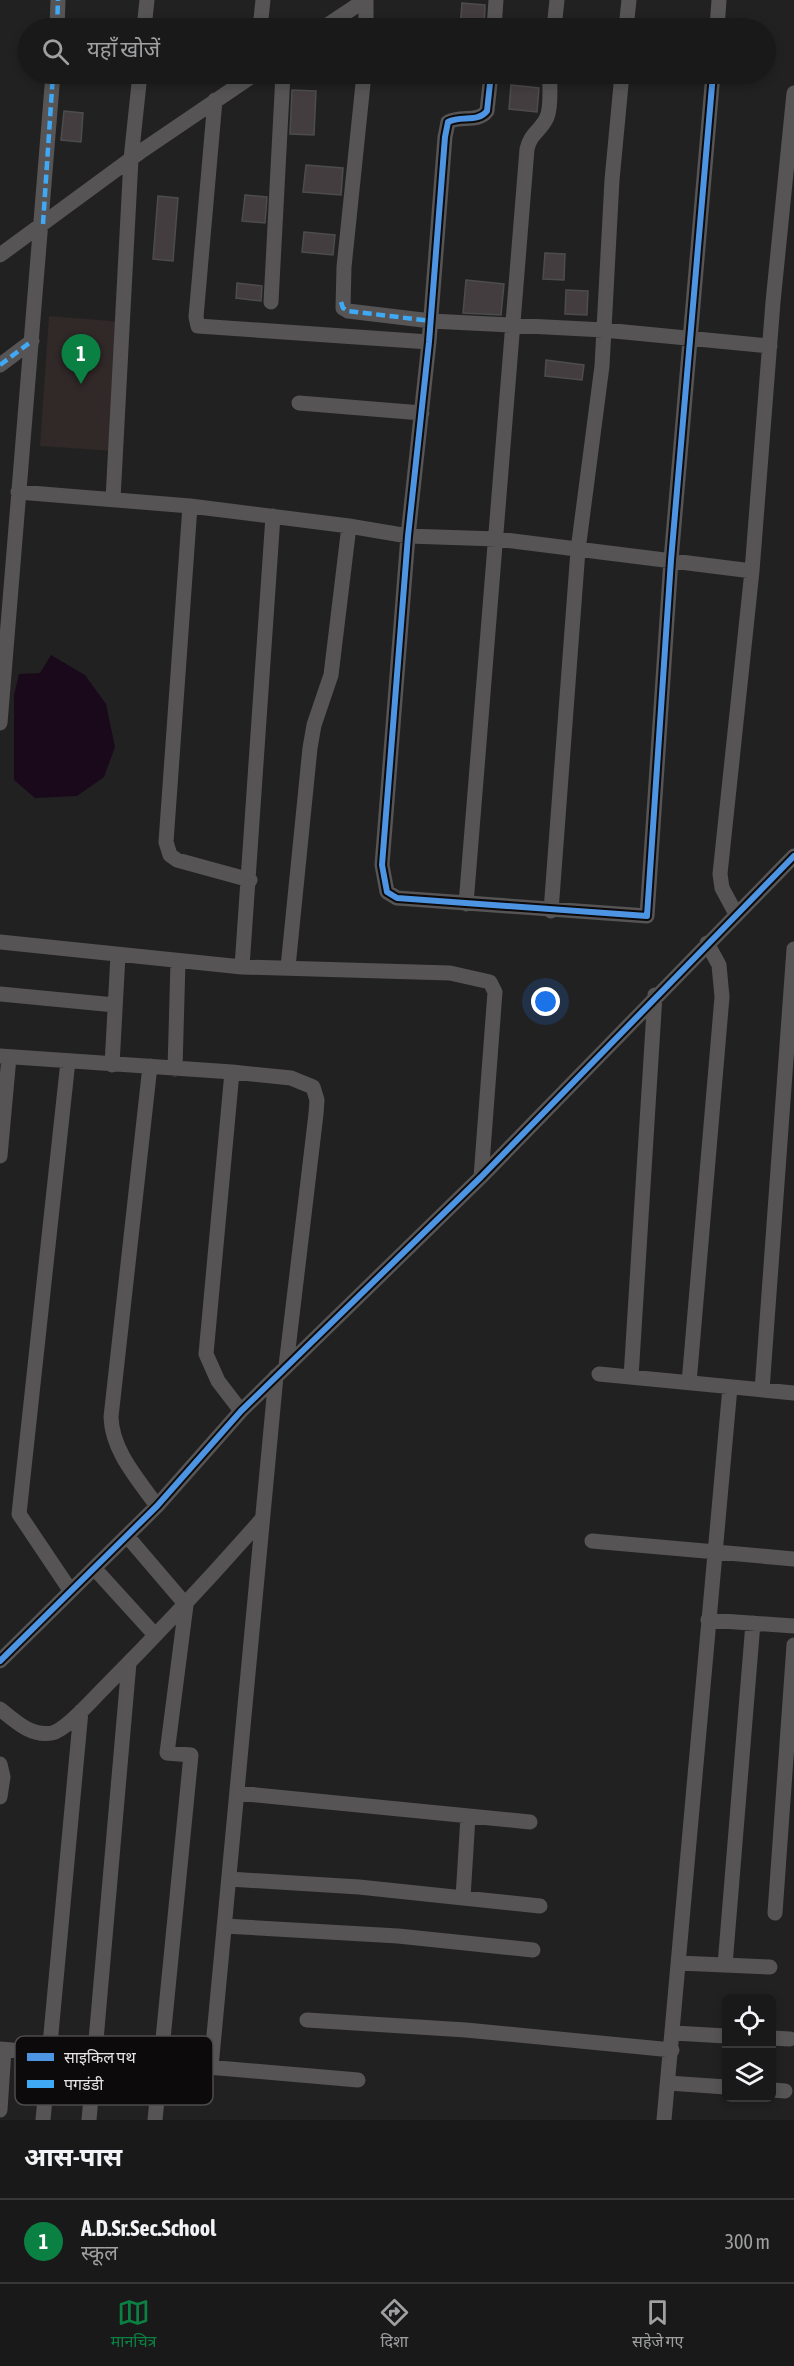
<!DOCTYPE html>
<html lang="hi">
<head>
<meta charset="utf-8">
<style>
	body { margin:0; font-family:"Asap Condensed","Noto Sans Devanagari",sans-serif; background:#272626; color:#f1f3f6 }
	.controls { position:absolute; right:18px; bottom:18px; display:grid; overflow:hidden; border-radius:9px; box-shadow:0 3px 9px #0003 }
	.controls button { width:54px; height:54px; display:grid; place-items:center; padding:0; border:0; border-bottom:2px solid #383838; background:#1a1919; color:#f1f3f6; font:30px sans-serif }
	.you { position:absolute; left:546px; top:1002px; width:21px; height:21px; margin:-15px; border:4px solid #fff; border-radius:50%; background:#1a73e8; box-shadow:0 0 0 9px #1a73e833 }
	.badge { display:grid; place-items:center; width:39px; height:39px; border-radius:50%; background:#0b8043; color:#fff; font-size:20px; font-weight:700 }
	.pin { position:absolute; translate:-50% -50px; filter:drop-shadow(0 2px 3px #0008) }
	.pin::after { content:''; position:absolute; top:32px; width:21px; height:18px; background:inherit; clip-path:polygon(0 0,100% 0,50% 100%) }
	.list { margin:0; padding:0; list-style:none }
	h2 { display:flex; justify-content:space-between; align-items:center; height:78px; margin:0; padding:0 24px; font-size:26px }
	h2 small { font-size:20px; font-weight:400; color:#9fa0a2 }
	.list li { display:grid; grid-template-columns:39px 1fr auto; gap:18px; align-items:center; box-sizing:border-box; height:84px; padding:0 24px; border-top:2px solid #383838 }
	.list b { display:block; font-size:22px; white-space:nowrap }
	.list p { margin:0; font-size:20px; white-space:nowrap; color:#9fa0a2 }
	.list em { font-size:20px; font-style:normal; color:#9fa0a2 }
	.icon { flex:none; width:33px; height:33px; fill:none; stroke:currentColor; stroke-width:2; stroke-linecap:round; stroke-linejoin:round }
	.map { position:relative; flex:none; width:794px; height:2120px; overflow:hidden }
	.search { position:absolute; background:#1a1919; box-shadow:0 3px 9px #0003; left:18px; right:18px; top:18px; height:66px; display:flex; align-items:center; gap:15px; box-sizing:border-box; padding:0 21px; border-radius:33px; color:#9fa0a2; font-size:22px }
	.sheet { height:162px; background:#1a1919 }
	nav { display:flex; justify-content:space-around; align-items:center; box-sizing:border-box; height:84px; border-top:2px solid #383838; background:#1a1919; font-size:16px; color:#9fa0a2 }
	nav a { display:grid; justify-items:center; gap:3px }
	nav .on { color:#0b8043 }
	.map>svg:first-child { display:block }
	.built { fill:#312828 }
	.water { fill:#19091b }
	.building { fill:#433d40; stroke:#4d4c4c; stroke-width:1.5 }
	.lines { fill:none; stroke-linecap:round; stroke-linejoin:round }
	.minor { stroke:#565454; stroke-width:15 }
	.quiet { stroke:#3fa9f5; stroke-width:4.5; stroke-dasharray:9 4.5; stroke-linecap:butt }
	.cycleway-casing { stroke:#0c0a0a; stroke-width:10 }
	.cycleway { stroke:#4d94e3; stroke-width:6 }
	.key { fill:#0c0a0a; stroke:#4d4b4b; stroke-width:1.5 }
	.key-label { font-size:16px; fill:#e5e3e3 }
</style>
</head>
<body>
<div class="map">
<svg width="794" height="2120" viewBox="0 0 794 2120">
	<rect width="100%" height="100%" fill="#222121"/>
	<path class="built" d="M49,316L123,322L114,451L40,446Z"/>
	<path class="water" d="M51,655L85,675L106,704L115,747L104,777L77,796L35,798L14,780V695L19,674L40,673Z"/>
	<path class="building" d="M462,3L485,5L484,28H460Z
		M511,85L539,88L537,112L509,109Z
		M292,90L316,91L314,135L290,134Z
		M64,111L83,113L81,142L61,140Z
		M306,165L343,168L341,195L303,192Z
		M245,195L267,197L265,223L242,221Z
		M158,196L178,198L173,261L153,259Z
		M304,232L335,235L333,255L302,252Z
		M545,253L565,254L564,280L543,279Z
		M466,280L504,284L501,315L463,313Z
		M237,283L262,286L261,301L236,298Z
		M566,290L588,291L587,315L565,314Z
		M546,360L584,365L582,380L545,376Z"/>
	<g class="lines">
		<path class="minor" d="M366,0V28
			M57,28L58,0
			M144,28L147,0
			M260,28L263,0
			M323,28L365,0
			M494,28L496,0
			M554,28L557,0
			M626,28L629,0
			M717,28L719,0
			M364,74L344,267L343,308L348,311L431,321L604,330L770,346
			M491,74L487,111C478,123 461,115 448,122L445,137L429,342L408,536L382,865L387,892L397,898L647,916L671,560L713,74
			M215,100L196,317L198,326L429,342
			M0,255L143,150L255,74
			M271,302L283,74
			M0,365L32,341
			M299,403L422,413
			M18,492L190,506L349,526L408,536L497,539L752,571
			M113,499L131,159L140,74
			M190,506L166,842L170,855L177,860L250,880
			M0,723L53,74
			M466,904L527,149C531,132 541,131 547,117C552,105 549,87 550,74
			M551,911L578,550L602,366L612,180L622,74
			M736,914L722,888L720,874L752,571L773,302L794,93
			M0,942L242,967L450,973L490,982L495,992L481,1177
			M242,967L273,516
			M288,967L310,748L314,725L331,675L349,526
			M0,994L115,1005
			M0,1056L232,1072L291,1078L313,1087L317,1100L316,1114L286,1366
			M68,1061L19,1514L70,1590
			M112,1065L118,955
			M150,1066L111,1417C112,1451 138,1479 157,1506
			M175,1069L178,961
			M232,1072L206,1354L218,1381L241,1411
			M0,1156L9,1057
			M599,1374L794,1393
			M631,1377L655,995
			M689,1383L722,997L719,965L707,943
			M762,1390L794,949
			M127,1536L186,1605L167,1753L191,1755L155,2120
			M592,1541L794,1559
			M95,1569L155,1635
			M708,1620L794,1626
			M0,1661L157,1506L241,1411L481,1177L794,856
			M0,1709C15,1721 31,1737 52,1733C66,1730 92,1700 103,1689C158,1634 211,1577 262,1519
			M0,1764L3,1777L0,1797
			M237,1793L530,1822
			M229,1879L359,1887L540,1906
			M463,1898L468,1816
			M775,1913L794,1645
			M224,1926L398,1936L533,1950
			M679,1963L770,1967
			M725,1965L753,1623
			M307,2020L466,2030L672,2050
			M674,2033L726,2036
			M772,2038L790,2039
			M0,2049L358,2080
			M211,2067L276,1376
			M668,2083L726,2087
			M772,2090L785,2091
			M0,2110L4,2050
			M43,2120L81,1711
			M89,2120L129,1663
			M664,2120L730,1387"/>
		<path class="quiet" d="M57,28L58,0
			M43,224L53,74
			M341,302L343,308L348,311L431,321
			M0,365L32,341"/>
		<defs>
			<path id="cycleway" d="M491,74L487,111C478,123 461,115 448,122L445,137L429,342L408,536L382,865L387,892L397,898L647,916L671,560L713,74
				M0,1661L157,1506L241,1411L481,1177L794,856"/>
		</defs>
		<use href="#cycleway" class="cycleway-casing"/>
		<use href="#cycleway" class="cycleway"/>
	</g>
	<rect x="15" y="2036" width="198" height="69" rx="9" class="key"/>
	<rect x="27" y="2053" width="27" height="8" fill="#4d94e3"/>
	<rect x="27" y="2080" width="27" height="8" fill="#3fa9f5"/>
	<g class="key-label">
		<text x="64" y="2063">साइकिल पथ</text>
		<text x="64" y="2090">पगडंडी</text>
	</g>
</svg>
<div class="controls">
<button><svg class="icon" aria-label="locate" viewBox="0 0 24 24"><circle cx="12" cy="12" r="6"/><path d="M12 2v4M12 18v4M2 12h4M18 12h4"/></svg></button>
<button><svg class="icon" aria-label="layers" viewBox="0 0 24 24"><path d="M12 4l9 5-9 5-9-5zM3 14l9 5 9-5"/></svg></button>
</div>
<div class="you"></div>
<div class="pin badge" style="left:81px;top:384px">1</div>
<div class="search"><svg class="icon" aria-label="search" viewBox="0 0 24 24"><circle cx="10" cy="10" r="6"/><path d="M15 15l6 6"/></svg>यहाँ खोजें</div>
</div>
<section class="sheet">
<h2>आस-पास<small></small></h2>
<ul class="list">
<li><span class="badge">1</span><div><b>A.D.Sr.Sec.School</b><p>स्कूल</p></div><em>300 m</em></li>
</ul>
</section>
<nav>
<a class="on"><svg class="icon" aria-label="map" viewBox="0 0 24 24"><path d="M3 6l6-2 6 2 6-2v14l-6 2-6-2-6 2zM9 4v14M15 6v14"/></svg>मानचित्र</a>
<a><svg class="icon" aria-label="directions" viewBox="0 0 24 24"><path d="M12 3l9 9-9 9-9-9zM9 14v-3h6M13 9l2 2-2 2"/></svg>दिशा</a>
<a><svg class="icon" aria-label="saved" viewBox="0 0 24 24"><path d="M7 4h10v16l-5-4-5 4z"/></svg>सहेजे गए</a>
</nav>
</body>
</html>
